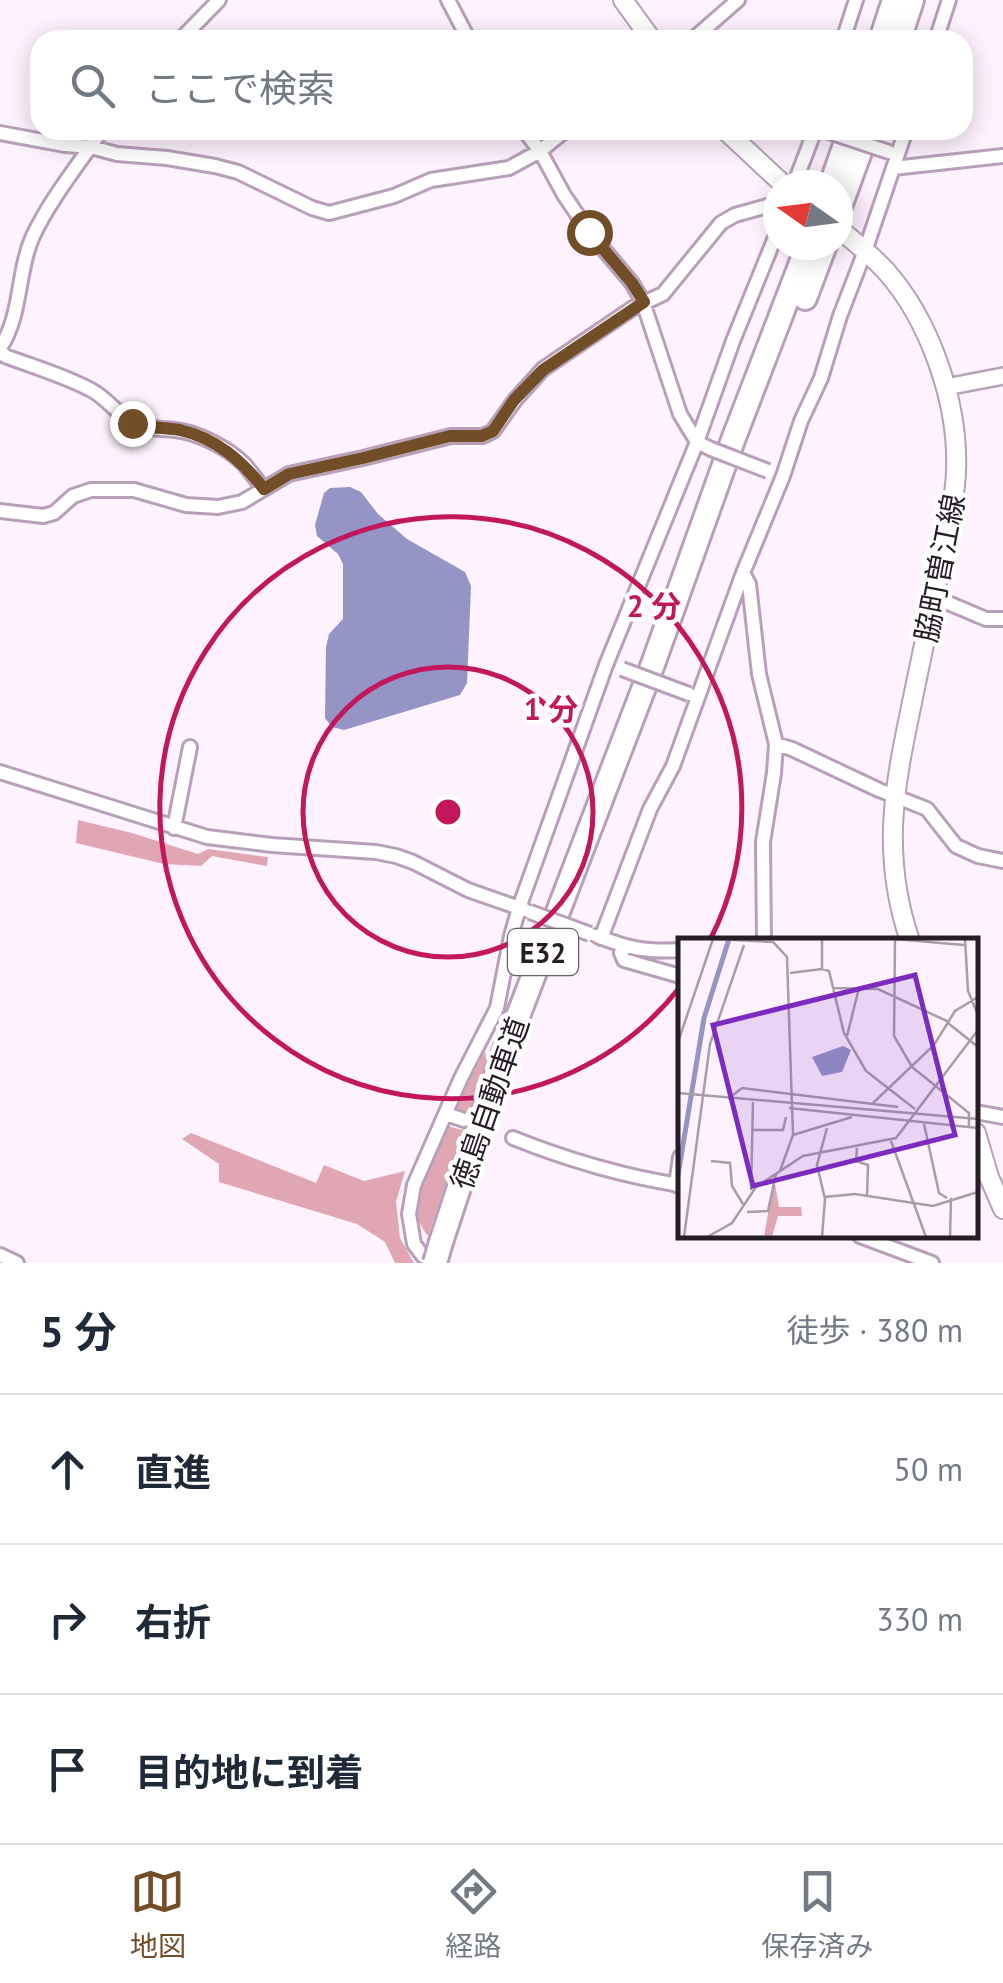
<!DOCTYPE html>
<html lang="ja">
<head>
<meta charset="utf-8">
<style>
	body { margin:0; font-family:"PT Sans","Noto Sans JP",sans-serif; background:#f6f6f7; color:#1f2937 }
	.compass { position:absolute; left:763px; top:170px; width:90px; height:90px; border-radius:50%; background:#fff; box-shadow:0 5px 25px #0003; rotate:284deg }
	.stop { position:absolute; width:30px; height:30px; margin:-22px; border:8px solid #724e28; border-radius:50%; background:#fff }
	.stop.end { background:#724e28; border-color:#fff; box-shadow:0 2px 10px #0008 }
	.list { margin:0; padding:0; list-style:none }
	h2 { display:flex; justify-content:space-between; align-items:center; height:130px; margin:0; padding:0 40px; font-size:42px }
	h2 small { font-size:32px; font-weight:400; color:#747a83 }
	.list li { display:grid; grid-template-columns:65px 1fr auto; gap:30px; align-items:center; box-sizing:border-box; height:150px; padding:0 40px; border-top:2px solid #e0e1e3 }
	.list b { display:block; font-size:38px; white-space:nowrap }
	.list em { font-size:32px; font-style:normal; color:#747a83 }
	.icon { flex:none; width:55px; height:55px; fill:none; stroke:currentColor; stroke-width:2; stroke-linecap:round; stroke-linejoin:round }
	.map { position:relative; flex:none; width:1003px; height:1263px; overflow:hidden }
	.search { position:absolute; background:#fff; box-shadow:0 5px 25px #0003; left:30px; right:30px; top:30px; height:110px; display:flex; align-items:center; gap:25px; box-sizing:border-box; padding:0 35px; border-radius:30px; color:#747a83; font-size:38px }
	.sheet { height:580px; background:#fff }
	nav { display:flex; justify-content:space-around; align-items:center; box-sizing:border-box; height:140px; border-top:2px solid #e0e1e3; background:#fff; font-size:28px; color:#747a83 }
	nav a { display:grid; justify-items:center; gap:5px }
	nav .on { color:#724e28 }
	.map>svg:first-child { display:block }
	.forest { fill:#e1a6b3 }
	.water { fill:#9494c5 }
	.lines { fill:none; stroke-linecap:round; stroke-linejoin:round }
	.minor-casing { stroke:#b9a0ba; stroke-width:18 }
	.tertiary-casing { stroke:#b9a0ba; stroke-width:20 }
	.secondary-casing { stroke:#b9a0ba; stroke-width:22 }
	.motorway-casing { stroke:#b9a0ba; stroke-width:28 }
	.minor { stroke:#fff; stroke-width:12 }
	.tertiary { stroke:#fff; stroke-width:15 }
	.secondary { stroke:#fff; stroke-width:18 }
	.motorway { stroke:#fff; stroke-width:22 }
	.minor-bridge-casing { stroke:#b9a0ba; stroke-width:18; stroke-linecap:butt }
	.motorway-bridge-casing { stroke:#b9a0ba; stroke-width:28; stroke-linecap:butt }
	.minor-bridge { stroke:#fff; stroke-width:12 }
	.motorway-bridge { stroke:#fff; stroke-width:22 }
	.route { stroke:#724e28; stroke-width:12 }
	.ring { fill:none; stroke:#c2185b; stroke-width:5 }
	.labels { text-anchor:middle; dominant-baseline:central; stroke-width:9; stroke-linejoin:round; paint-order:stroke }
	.shield { fill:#fff; stroke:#676168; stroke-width:2.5 }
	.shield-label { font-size:28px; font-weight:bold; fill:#261d27 }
	.street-label { font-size:30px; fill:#261d27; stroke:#fff }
	.inset-river { fill:none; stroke:#9494c5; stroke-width:5 }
	.inset-road { fill:none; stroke:#a79da7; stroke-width:2.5 }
	.view { fill:#7b2cbf; fill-opacity:0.15; stroke:#7b2cbf; stroke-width:5 }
	.inset-edge { fill:none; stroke:#261d27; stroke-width:5 }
	.centre { fill:#c2185b; stroke:#fff; stroke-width:5 }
	.ring-label { font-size:30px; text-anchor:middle; font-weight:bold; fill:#c2185b; stroke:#fff; stroke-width:9; stroke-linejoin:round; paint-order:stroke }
</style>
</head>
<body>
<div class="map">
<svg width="1003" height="1263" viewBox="0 0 1003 1263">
	<rect width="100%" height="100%" fill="#fdf2fd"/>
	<path class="forest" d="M78,820L132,833L198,854L208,849L268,857L267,866L212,856L201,866L164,864L76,843Z
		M485,1051L487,1062L428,1236C426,1234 420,1224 419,1222C412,1195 436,1151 448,1126L462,1130L468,1113L455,1108Z
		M191,1133L316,1183L324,1165L364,1181L405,1171L396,1202L400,1238L414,1263H395L385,1242L357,1224L219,1182V1164L182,1139Z"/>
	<path class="water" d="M350,487L361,492L378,514L407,539L465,572L471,586L467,683L460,695L344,730L332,727L325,718L326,647L329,634L343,619V564L338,554L317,536L315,525L324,493L330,488Z"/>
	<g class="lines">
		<defs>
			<path id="minor" d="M448,0L469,40
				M180,40L219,0
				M692,40L738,0
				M843,40L856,0
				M936,40L949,0
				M524,130L540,151L564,195L589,232L632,283L643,302L680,414L697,442L711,449
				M0,133L65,145L91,147L117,154L167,158L215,166L238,172L312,208L329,213L394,196L431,180L509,168L540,151L566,130
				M893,168L1003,156
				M794,185L815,130
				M0,348C22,316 17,271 33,236C51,198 79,164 102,130
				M0,350L5,356C34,367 66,376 93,391C109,400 119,417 136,424C149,430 161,428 175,430C197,432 228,448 244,464C251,472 257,481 264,489
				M0,511L43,516L54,513L73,496L91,490H134L186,505L218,507L242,502L289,474L363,458L451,436H483L493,431L515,400L543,369L633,308L663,294L721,223L735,215L778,203
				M743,573L749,584L759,674L776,744L774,773L763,842L764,941
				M934,597L986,619H1003
				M776,744L792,749L879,790L927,809L956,846L978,856L1003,861
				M0,772L207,837L272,845L376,852L396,856L413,862L468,890L525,910
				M174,828L190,747
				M597,936C630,949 646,952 680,950
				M601,938L650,809L673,766L743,573L783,476L801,421L821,378L840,316L865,251L906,130
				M623,946L621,953L624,960L680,976
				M976,1112L1003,1117
				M446,1114L464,1120
				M513,1138C568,1160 622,1176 680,1185
				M676,1185L680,1157
				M860,1236L932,1263
				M0,1255L17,1263
				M436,1263L423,1256L414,1244L409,1214L414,1185L461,1078L497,1008L511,936L519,908L606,665L697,442L733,341L778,230"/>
			<path id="tertiary" d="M946,387L1003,376"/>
			<path id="secondary" d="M623,0L652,40
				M725,130L784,185
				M838,228C854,241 870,254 885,270C930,320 959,404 956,471C956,484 953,497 952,510C940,568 928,626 916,683C897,776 878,847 910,941
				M976,1133L989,1177L1003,1209"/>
			<path id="motorway" d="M881,40L894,0
				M899,40L912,0
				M831,185L850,130
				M838,212L868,130
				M805,298L825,245
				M441,1242L500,1063L653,664L733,440L808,245"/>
		</defs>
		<use href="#minor" class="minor-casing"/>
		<use href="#tertiary" class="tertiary-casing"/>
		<use href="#secondary" class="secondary-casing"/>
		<use href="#motorway" class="motorway-casing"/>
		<use href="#minor" class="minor"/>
		<use href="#tertiary" class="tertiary"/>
		<use href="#secondary" class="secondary"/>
		<use href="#motorway" class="motorway"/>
		<defs>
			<path id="minor-bridge" d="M826,131L889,152
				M711,449L768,471
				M622,669L689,694
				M530,912L590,934"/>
			<path id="motorway-bridge" d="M435,1263L441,1242"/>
		</defs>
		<use href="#minor-bridge" class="minor-bridge-casing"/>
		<use href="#motorway-bridge" class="motorway-bridge-casing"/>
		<use href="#minor-bridge" class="minor-bridge"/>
		<use href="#motorway-bridge" class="motorway-bridge"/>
	</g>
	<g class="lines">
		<path class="route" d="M132,423C149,429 163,427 180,430C216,438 242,461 264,489L289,474L363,458L450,436H482L493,431L514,400L543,370L644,302L632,283L589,232"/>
	</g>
	<g class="ring">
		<circle cx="448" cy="812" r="145"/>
		<path d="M680 987A291 291 0 1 1 710 940"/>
	</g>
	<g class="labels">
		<rect class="shield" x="508" y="929" width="70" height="46" rx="8"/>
		<g class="shield-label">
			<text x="543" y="952">E32</text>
		</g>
		<g class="street-label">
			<text transform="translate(939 568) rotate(-79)">脇町曽江線</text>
			<text transform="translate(489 1103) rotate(-71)">徳島自動車道</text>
		</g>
	</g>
	<g transform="translate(678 938)">
		<rect width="300" height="300" fill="#fdf2fd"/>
		<path d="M96,240L101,269H123L124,278H100L94,299H86Z" fill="#e1a6b3"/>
		<path d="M165,108L173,112L164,134L144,138L134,119Z" fill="#9494c5"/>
		<path class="inset-river" d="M0,237L26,80L51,1"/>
		<path class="inset-road" d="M37,1L95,4L109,19L115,197L102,233M144,1V31L151,33L166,95L188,133L237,171M287,1L290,53L300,77M286,7L217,1L216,98L234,129L291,175V190M112,35L144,31M154,50L200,51L271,84M270,85L300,109M169,98L181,50M0,104L35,1M0,155L300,181M50,161L64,150L220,169M195,165L256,107L277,73L300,59M111,170L300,190M246,186L261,255L269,260M74,192H105L108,179M115,197L174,179M213,203L248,299M179,210L178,223L190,227L189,258M33,223L52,225L54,248L65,266M73,252L75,164M146,259L177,256L255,268L300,254M69,274L90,273L98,236M6,299L32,106L66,7M29,299L54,285L78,249L125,218L218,200L300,92M144,299L147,261L139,227L149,190M272,299L273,260"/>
		<path class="view" d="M237,37L277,197L75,248L35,87Z"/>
		<rect width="300" height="300" class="inset-edge"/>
	</g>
	<circle cx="448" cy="812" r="15" class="centre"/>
	<g class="ring-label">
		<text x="654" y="617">2 分</text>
		<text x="551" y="720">1 分</text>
	</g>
</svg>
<svg class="compass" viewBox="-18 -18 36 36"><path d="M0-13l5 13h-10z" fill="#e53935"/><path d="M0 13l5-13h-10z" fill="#747a83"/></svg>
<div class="stop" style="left:589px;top:232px"></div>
<div class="stop end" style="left:132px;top:423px"></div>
<div class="search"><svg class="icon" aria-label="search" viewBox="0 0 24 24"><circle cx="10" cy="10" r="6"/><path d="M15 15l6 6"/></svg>ここで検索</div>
</div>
<section class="sheet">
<h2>5 分<small>徒歩 · 380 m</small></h2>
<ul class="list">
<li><svg class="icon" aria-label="ahead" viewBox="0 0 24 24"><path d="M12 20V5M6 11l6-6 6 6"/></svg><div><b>直進</b></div><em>50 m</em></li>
<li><svg class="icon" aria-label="right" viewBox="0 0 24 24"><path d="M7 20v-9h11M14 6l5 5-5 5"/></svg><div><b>右折</b></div><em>330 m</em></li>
<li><svg class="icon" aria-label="arrive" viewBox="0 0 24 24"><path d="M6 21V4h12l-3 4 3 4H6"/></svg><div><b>目的地に到着</b></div></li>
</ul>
</section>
<nav>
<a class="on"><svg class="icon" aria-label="map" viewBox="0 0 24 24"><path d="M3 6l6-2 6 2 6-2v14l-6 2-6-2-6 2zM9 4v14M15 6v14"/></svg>地図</a>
<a><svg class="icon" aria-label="directions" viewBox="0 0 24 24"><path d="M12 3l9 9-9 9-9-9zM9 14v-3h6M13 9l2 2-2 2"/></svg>経路</a>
<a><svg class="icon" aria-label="saved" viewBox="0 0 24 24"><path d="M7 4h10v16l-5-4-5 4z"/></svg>保存済み</a>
</nav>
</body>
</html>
